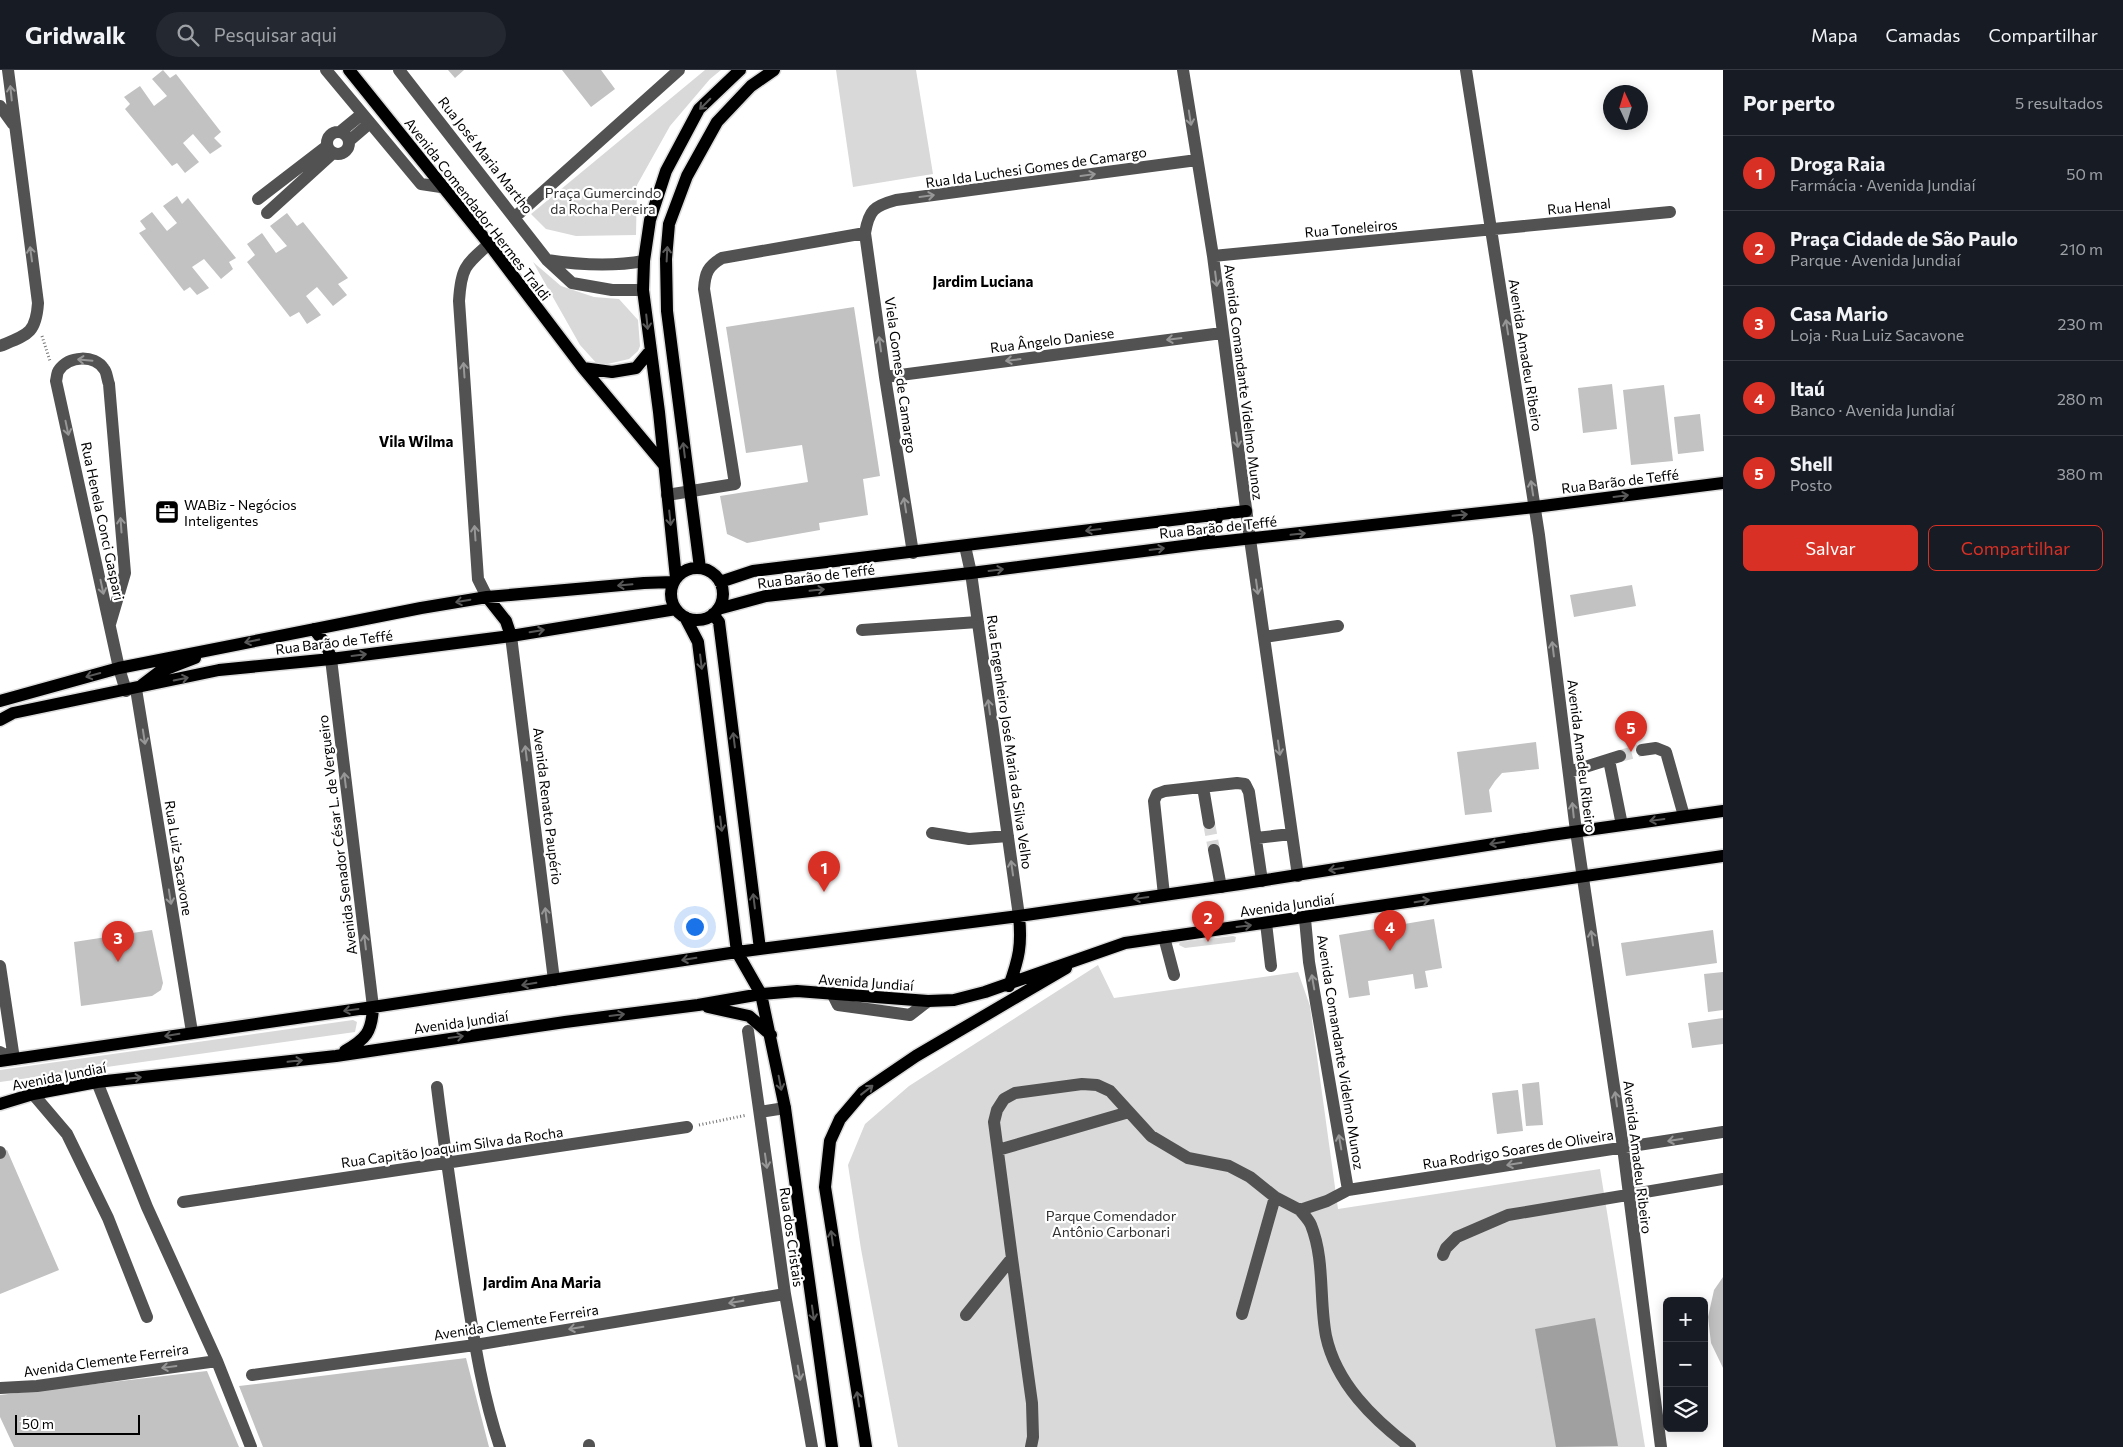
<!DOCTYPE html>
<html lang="pt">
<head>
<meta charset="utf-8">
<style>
	body { margin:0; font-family:Commissioner,sans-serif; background:#242831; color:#f1f3f6 }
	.controls { position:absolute; right:15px; bottom:15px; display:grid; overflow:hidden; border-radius:8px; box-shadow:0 2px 12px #0003 }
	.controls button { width:45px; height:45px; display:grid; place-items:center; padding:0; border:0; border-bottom:1px solid #363941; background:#171b24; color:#f1f3f6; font:25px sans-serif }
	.compass { position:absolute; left:1603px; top:15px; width:45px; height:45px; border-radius:50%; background:#171b24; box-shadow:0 2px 12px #0003; rotate:356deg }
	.scale { position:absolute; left:15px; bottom:12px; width:125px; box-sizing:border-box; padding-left:5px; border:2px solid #000; border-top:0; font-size:14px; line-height:18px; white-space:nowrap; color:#000; -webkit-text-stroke:4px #fff; paint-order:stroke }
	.you { position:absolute; left:694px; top:856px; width:18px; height:18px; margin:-12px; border:4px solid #fff; border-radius:50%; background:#1a73e8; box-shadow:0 0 0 8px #1a73e833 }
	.badge { display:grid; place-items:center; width:32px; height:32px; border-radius:50%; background:#d93025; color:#fff; font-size:16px; font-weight:700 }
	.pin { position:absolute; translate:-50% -41px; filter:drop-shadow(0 1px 2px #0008) }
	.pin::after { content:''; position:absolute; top:26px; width:18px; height:15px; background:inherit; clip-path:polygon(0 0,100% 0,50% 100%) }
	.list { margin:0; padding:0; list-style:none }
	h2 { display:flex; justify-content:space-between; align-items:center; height:65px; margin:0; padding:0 20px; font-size:21px }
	h2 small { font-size:16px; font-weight:400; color:#9ea1a6 }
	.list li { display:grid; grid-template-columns:32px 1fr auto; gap:15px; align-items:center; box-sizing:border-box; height:75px; padding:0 20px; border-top:1px solid #363941 }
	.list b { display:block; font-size:19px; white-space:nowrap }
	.list p { margin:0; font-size:16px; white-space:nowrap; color:#9ea1a6 }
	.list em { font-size:16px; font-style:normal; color:#9ea1a6 }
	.actions { display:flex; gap:10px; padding:15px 20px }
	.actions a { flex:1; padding:11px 0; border:1px solid #d93025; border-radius:8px; text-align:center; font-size:18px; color:#d93025 }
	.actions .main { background:#d93025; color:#fff }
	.icon { flex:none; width:28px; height:28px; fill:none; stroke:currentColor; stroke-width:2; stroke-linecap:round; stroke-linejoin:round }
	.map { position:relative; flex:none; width:1723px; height:1377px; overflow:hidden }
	header { display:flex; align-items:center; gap:30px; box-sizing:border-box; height:70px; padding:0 25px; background:#171b24; border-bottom:1px solid #363941 }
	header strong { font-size:24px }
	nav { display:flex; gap:28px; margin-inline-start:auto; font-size:18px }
	.search { width:350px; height:45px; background:#242831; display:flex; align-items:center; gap:12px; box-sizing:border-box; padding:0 18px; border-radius:28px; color:#9ea1a6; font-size:19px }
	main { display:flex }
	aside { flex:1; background:#171b24 }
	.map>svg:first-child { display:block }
	.green { fill:#d9d9d9 }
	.water { fill:#a0a0a0 }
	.building { fill:#c2c2c2 }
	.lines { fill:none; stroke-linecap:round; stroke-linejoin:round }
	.minor-tunnel { stroke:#d9d9d9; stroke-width:12; stroke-dasharray:12 6; stroke-linecap:butt }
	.major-casing { stroke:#dbdbdb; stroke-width:15 }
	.path { stroke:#747474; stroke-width:3; stroke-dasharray:1 2.5; stroke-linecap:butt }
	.minor { stroke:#525252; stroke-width:12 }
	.major { stroke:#000; stroke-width:12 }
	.oneway { stroke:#979797 }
	.oneway2 { stroke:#595959 }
	.labels { text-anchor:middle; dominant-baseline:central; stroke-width:4.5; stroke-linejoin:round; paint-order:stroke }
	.street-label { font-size:14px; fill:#000; stroke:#fff }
	.park-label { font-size:14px; fill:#303030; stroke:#fff }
	.poi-label { font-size:14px; fill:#000; stroke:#fff; text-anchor:start }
	.neighbourhood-label { font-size:15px; font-weight:bold; fill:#000; stroke:#fff }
</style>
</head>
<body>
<header>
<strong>Gridwalk</strong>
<div class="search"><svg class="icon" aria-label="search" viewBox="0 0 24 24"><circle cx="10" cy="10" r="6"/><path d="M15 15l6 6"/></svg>Pesquisar aqui</div>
<nav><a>Mapa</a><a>Camadas</a><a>Compartilhar</a></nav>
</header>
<main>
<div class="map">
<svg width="1723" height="1377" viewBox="0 0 1723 1377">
	<rect width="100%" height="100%" fill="#fff"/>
	<path class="green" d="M705,0H721L710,9L670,56L637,115L636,165L576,166L546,159L531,144Z
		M836,0H916L933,104L853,117Z
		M533,192L561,216L594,227L619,229L638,250L640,276L638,281L629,289L599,296L580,275Z
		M1233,866L1236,867L1235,872L1185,878L1179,875L1180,872Z
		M1098,895L1114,928L1298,902L1310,936L1338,1139L1600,1099L1645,1377H898L861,1179L848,1095L865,1054L909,1016Z
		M353,950L357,952L355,962L0,1012V1000Z"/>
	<path class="water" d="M1595,1248L1618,1376L1556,1377L1535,1259Z"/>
	<path class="building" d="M163,0L170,8L176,4L221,62L214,68L222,76L210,84L193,64L183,73L199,92L185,103L177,93L172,96L125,39L130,34L124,27L140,16L154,36L167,26L152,9Z
		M448,0H464L455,8Z
		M562,0H601L615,19L591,37Z
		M177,126L182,134L188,128L236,188L229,192L233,199L221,209L204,189L192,197L209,218L197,225L190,217L184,221L139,163L146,159L140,151L152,142L167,161L177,153L163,136Z
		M287,143L297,156L303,152L348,208L338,214L347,225L333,236L317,217L306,226L321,245L307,254L299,242L290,247L247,192L255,185L247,174L262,163L276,183L287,176L270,156Z
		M854,237L880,406L863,409L868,445L819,453L820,460L747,473L727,464L720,426L808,412L802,375L746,383L726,257Z
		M1612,314L1617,359L1583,363L1578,318Z
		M1664,315L1673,391L1631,395L1623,320Z
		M1700,344L1704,381L1678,384L1674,347Z
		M1632,515L1636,536L1574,547L1570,525Z
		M1536,672L1539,699L1502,703L1495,711L1489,720L1492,742L1465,745L1457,682Z
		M1434,849L1442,898L1425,901L1428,917L1415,919L1413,904L1368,911L1370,925L1349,928L1339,865Z
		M152,860L163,913L161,920L152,926L81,936L74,872Z
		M1713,860L1717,893L1626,906L1621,873Z
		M1723,902V940L1708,942L1704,904Z
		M1723,948V974L1692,978L1688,953Z
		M1539,1012L1543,1055L1526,1056L1522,1014Z
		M1518,1020L1523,1061L1497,1064L1492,1023Z
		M7,1080L59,1200L0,1224V1083Z
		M1723,1207V1298L1711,1273L1708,1247L1714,1220Z
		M466,1288L489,1377H263L239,1316Z
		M207,1301L239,1377H14L0,1347V1325Z"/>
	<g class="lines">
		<path class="minor-tunnel" d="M1620,686L1642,680
			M1209,753L1214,780"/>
		<defs>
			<path id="major" d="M349,0L489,174L583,298L664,395
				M583,298L612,302L636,298L650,281
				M1199,474L1209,464L1219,444
				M700,498L667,241L666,189L669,154L687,106L717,52L751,16L774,0
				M671 524a26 26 0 1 1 52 0a26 26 0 1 1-52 0Z
				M676,508L659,342L643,220L644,191L650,150L666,101L699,39L740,0
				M720,512L753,501L1246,441
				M487,527L506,551L511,566
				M718,539L766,526L971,503L1199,474L1535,437L1723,413
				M713,544L719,552L760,879
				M685,547L698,572L737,882L761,924L785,1038L832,1377
				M314,559L327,576L331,589
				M142,615L159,602L195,588
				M0,631L119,598L421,538L487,527L644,513L673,512
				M0,650L13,643L219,600L331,589L511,566L676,539
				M1009,916C1019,888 1022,875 1019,846
				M708,937L749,946L771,965
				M345,981C366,969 372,962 373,937
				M0,991L373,937L737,882L1019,846L1240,814L1551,765L1723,741
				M0,1034L33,1024L97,1012L336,986L565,952L698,935L761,924L797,921L928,931L954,930L985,922L1125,873L1723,786
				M866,1377L825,1117L830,1071L840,1049L863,1022L916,986L1066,898"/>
		</defs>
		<use href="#major" class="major-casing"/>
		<path class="path" d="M42,266L50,291
			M699,1055L747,1045"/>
		<path class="minor" d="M326,0L421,114L441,117
			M399,0L547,190L572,213L612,220H643
			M1183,0L1213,186L1250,469L1298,806
			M1466,0L1539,465L1576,761L1623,1077L1661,1377
			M0,36L13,54
			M327 73a11 11 0 1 1 22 0a11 11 0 1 1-22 0Z
			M340,62L362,44
			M349,71L370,53
			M258,129L327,76
			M267,143L333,83
			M515,147L679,0
			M1213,186L1670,142
			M547,190C580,195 611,197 644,191
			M0,276C27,265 36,264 38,233L8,0
			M885,307L1222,263
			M667,425L735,414L704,219C705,203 708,196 722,188L865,163
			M965,476L971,503L1019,846
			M913,483L885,307L865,163C869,140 874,136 896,130L1197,90
			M487,527L478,509L459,231C461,198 465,195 489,174
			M110,554L125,503L109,314C107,309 107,302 104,299C94,284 69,286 59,300C57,302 57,307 56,311L119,598L126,621
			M862,560L978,552
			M511,566L554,910
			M1264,567L1338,556
			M331,589L373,937
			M136,619L192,962
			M1642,680L1656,678L1666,682L1684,746
			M1609,690L1622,755
			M1569,702L1620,686
			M1203,717L1209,753
			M932,763L969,769L1008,766
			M1256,768L1291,764
			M1214,780L1221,817
			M1164,825L1154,731L1157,724L1165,721L1237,713L1245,714L1249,722L1262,811
			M1305,849L1309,892L1348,1120
			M1266,853L1271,896
			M1164,867L1174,905
			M0,896L14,989
			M832,923L838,935L910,945L928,931
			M748,961L785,1224L812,1377
			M0,982L14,989
			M97,1012L147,1137L217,1291L251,1377
			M437,1017C445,1083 455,1148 465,1213C474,1269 482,1324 500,1377
			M33,1024L67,1064L108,1148L147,1247
			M760,1042L785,1038
			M998,1080L1129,1042
			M0,1082V1083
			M1275,1127L1300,1140
			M183,1132L687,1057
			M1443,1185L1446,1178L1457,1167L1508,1145L1723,1109
			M1012,1188L994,1052L997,1040L1004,1029L1015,1023L1082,1014L1097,1015L1110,1021L1151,1066L1188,1088L1229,1096L1250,1107L1275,1127L1242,1244
			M966,1245L1012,1188L1032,1333L1033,1367L1031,1377
			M252,1305L475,1275L785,1224
			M0,1318L37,1316L217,1291
			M589,1375V1377
			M1410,1377C1373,1349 1336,1313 1326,1266C1319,1230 1325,1190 1311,1155C1309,1150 1304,1145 1300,1140L1327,1131L1348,1120L1723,1062"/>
		<use href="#major" class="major"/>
	</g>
	<defs><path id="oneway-shaft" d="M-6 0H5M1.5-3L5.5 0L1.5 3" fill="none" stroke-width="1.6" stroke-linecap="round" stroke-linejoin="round" transform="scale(1.25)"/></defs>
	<g class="oneway">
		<use href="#oneway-shaft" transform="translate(11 23) rotate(-96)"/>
		<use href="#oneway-shaft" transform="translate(1190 48) rotate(81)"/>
		<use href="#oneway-shaft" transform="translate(1088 105) rotate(-8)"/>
		<use href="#oneway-shaft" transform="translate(927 126) rotate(-8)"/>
		<use href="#oneway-shaft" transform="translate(31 184) rotate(-98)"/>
		<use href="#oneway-shaft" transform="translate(1216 209) rotate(83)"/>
		<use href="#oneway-shaft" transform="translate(1507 257) rotate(-99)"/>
		<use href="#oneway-shaft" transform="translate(1174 269) rotate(173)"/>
		<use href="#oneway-shaft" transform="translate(880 274) rotate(-98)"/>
		<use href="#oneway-shaft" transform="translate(85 290) rotate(-175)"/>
		<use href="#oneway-shaft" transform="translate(1013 290) rotate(173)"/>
		<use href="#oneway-shaft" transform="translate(464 300) rotate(-94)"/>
		<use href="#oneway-shaft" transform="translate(67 358) rotate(78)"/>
		<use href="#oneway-shaft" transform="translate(1237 370) rotate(82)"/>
		<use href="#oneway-shaft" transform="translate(1532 418) rotate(-99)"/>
		<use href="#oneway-shaft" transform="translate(905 435) rotate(-99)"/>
		<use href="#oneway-shaft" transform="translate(121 455) rotate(-94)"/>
		<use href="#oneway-shaft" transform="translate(475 463) rotate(-94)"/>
		<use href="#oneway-shaft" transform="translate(102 517) rotate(78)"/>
		<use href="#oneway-shaft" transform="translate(1257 517) rotate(82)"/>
		<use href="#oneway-shaft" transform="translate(1553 579) rotate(-97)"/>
		<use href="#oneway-shaft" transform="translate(989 637) rotate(-98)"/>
		<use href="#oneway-shaft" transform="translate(144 667) rotate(81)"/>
		<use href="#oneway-shaft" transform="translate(1279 678) rotate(82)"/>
		<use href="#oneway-shaft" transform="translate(526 683) rotate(-97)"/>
		<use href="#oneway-shaft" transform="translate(345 710) rotate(-97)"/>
		<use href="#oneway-shaft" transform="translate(1573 740) rotate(-96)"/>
		<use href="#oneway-shaft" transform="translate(1012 798) rotate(-98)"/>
		<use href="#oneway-shaft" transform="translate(170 827) rotate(81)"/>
		<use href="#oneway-shaft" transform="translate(546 845) rotate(-97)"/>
		<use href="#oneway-shaft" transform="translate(1592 868) rotate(-98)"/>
		<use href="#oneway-shaft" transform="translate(365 872) rotate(-97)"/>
		<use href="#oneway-shaft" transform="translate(1313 912) rotate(-100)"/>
		<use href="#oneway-shaft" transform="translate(1616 1029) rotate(-98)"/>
		<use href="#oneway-shaft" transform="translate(1675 1070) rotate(171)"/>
		<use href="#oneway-shaft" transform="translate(1340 1072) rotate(-100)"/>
		<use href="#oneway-shaft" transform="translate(766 1091) rotate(82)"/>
		<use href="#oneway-shaft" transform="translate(1514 1094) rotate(171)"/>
		<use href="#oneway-shaft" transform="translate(736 1232) rotate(171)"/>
		<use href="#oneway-shaft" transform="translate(576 1258) rotate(171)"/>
		<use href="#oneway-shaft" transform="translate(169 1297) rotate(172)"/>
		<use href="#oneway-shaft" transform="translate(799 1303) rotate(80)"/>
	</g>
	<g class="oneway2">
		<use href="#oneway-shaft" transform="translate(705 34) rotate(135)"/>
		<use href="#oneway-shaft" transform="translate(667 184) rotate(-87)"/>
		<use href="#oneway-shaft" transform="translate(647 252) rotate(84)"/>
		<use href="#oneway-shaft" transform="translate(684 380) rotate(-97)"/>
		<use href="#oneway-shaft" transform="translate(1621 426) rotate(-7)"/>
		<use href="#oneway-shaft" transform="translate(1460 445) rotate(-6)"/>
		<use href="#oneway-shaft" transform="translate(670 448) rotate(84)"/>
		<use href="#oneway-shaft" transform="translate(1093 460) rotate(173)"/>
		<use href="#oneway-shaft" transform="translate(1298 464) rotate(-6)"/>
		<use href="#oneway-shaft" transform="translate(1157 479) rotate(-7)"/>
		<use href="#oneway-shaft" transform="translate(996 500) rotate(-7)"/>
		<use href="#oneway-shaft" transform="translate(625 515) rotate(175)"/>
		<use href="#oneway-shaft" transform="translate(817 520) rotate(-6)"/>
		<use href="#oneway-shaft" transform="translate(463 531) rotate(170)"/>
		<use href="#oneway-shaft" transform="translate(537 561) rotate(-9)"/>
		<use href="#oneway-shaft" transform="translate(252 571) rotate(169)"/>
		<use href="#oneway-shaft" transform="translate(359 585) rotate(-7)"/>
		<use href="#oneway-shaft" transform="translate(701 592) rotate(83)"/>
		<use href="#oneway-shaft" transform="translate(93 605) rotate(165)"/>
		<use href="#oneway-shaft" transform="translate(181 609) rotate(-12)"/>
		<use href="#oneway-shaft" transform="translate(734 670) rotate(-97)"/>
		<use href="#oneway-shaft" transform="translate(1657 750) rotate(172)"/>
		<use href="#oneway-shaft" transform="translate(721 754) rotate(83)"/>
		<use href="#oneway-shaft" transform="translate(1497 773) rotate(171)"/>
		<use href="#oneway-shaft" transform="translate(1336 799) rotate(171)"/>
		<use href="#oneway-shaft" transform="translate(1141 828) rotate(172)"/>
		<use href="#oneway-shaft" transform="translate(754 831) rotate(-97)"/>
		<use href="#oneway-shaft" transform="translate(1422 831) rotate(-9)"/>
		<use href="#oneway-shaft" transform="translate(1244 856) rotate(-7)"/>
		<use href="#oneway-shaft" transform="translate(689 889) rotate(171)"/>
		<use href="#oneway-shaft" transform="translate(529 914) rotate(171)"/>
		<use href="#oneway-shaft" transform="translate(351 940) rotate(172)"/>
		<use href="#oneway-shaft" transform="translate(617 945) rotate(-7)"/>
		<use href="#oneway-shaft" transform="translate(172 965) rotate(171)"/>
		<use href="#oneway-shaft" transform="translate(456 967) rotate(-8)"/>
		<use href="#oneway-shaft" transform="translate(295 991) rotate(-6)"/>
		<use href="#oneway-shaft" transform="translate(134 1008) rotate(-6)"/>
		<use href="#oneway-shaft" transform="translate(780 1013) rotate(79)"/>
		<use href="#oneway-shaft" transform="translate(867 1020) rotate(-38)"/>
		<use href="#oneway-shaft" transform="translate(832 1168) rotate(-98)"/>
		<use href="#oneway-shaft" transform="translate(813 1243) rotate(82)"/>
		<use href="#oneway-shaft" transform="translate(858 1329) rotate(-99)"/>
	</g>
	<defs>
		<symbol id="office-square" viewBox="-11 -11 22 22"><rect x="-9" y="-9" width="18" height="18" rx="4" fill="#000" stroke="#fff"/><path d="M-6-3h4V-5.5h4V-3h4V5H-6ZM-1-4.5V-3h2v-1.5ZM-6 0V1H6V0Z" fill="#fff"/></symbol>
	</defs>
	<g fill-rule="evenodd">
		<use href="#office-square" x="153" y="428" width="28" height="28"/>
	</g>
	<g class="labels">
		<g class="street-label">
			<text transform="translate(486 85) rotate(52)">Rua José Maria Martho</text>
			<text transform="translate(1036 97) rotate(-8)">Rua Ida Luchesi Gomes de Camargo</text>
			<text transform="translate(1579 136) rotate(-6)">Rua Henal</text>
			<text transform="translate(478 139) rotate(52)">Avenida Comendador Hermes Traldi</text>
			<text transform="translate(1351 158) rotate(-5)">Rua Toneleiros</text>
			<text transform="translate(1052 270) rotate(-7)">Rua Ângelo Daniese</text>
			<text transform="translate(1526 285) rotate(81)">Avenida Amadeu Ribeiro</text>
			<text transform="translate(901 305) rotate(82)">Viela Gomes de Camargo</text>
			<text transform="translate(1244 312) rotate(83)">Avenida Comandante Videlmo Munoz</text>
			<text transform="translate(1620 411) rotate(-7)">Rua Barão de Teffé</text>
			<text transform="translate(103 451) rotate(78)">Rua Henela Conci Gaspari</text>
			<text transform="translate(1218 457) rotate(-6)">Rua Barão de Teffé</text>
			<text transform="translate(816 506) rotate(-7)">Rua Barão de Teffé</text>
			<text transform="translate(334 572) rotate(-7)">Rua Barão de Teffé</text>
			<text transform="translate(1010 672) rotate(82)">Rua Engenheiro José Maria da Silva Velho</text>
			<text transform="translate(1582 686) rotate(83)">Avenida Amadeu Ribeiro</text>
			<text transform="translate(548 736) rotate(83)">Avenida Renato Paupério</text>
			<text transform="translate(337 765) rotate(-97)">Avenida Senador César L. de Vergueiro</text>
			<text transform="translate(179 788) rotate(81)">Rua Luiz Sacavone</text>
			<text transform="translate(1287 835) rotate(-8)">Avenida Jundiaí</text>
			<text transform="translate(866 912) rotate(4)">Avenida Jundiaí</text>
			<text transform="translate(461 952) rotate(-8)">Avenida Jundiaí</text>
			<text transform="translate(1341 982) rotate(81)">Avenida Comandante Videlmo Munoz</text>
			<text transform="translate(59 1006) rotate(-11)">Avenida Jundiaí</text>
			<text transform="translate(452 1077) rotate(-8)">Rua Capitão Joaquim Silva da Rocha</text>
			<text transform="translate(1518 1079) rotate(-9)">Rua Rodrigo Soares de Oliveira</text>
			<text transform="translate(1638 1087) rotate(83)">Avenida Amadeu Ribeiro</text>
			<text transform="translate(792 1167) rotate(82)">Rua dos Cristais</text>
			<text transform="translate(516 1252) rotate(-9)">Avenida Clemente Ferreira</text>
			<text transform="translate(106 1290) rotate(-8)">Avenida Clemente Ferreira</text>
		</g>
		<g class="park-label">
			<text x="603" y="122">Praça Gumercindo<tspan x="603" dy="16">da Rocha Pereira</tspan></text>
			<text x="1111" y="1145">Parque Comendador<tspan x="1111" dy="16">Antônio Carbonari</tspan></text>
		</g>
		<g class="poi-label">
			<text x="184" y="434">WABiz - Negócios<tspan x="184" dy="16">Inteligentes</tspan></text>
		</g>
		<g class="neighbourhood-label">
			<text x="983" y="211">Jardim Luciana</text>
			<text x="416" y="371">Vila Wilma</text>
			<text x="542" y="1212">Jardim Ana Maria</text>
		</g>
	</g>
</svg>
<div class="controls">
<button>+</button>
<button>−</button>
<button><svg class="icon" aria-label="layers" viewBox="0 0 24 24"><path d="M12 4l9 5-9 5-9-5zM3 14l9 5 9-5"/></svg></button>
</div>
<svg class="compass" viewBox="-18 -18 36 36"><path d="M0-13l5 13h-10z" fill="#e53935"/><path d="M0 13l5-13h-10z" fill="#9ea1a6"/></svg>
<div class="scale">50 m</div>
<div class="you"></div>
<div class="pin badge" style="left:824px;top:822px">1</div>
<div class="pin badge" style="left:1208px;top:872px">2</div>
<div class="pin badge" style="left:118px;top:892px">3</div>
<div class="pin badge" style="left:1390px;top:881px">4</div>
<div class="pin badge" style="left:1631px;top:682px">5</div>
</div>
<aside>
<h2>Por perto<small>5 resultados</small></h2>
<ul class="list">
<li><span class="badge">1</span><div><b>Droga Raia</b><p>Farmácia · Avenida Jundiaí</p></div><em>50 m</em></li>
<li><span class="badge">2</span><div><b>Praça Cidade de São Paulo</b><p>Parque · Avenida Jundiaí</p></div><em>210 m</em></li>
<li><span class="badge">3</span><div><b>Casa Mario</b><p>Loja · Rua Luiz Sacavone</p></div><em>230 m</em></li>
<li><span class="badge">4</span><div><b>Itaú</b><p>Banco · Avenida Jundiaí</p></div><em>280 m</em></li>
<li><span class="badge">5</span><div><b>Shell</b><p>Posto</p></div><em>380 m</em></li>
</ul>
<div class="actions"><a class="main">Salvar</a><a>Compartilhar</a></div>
</aside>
</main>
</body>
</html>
